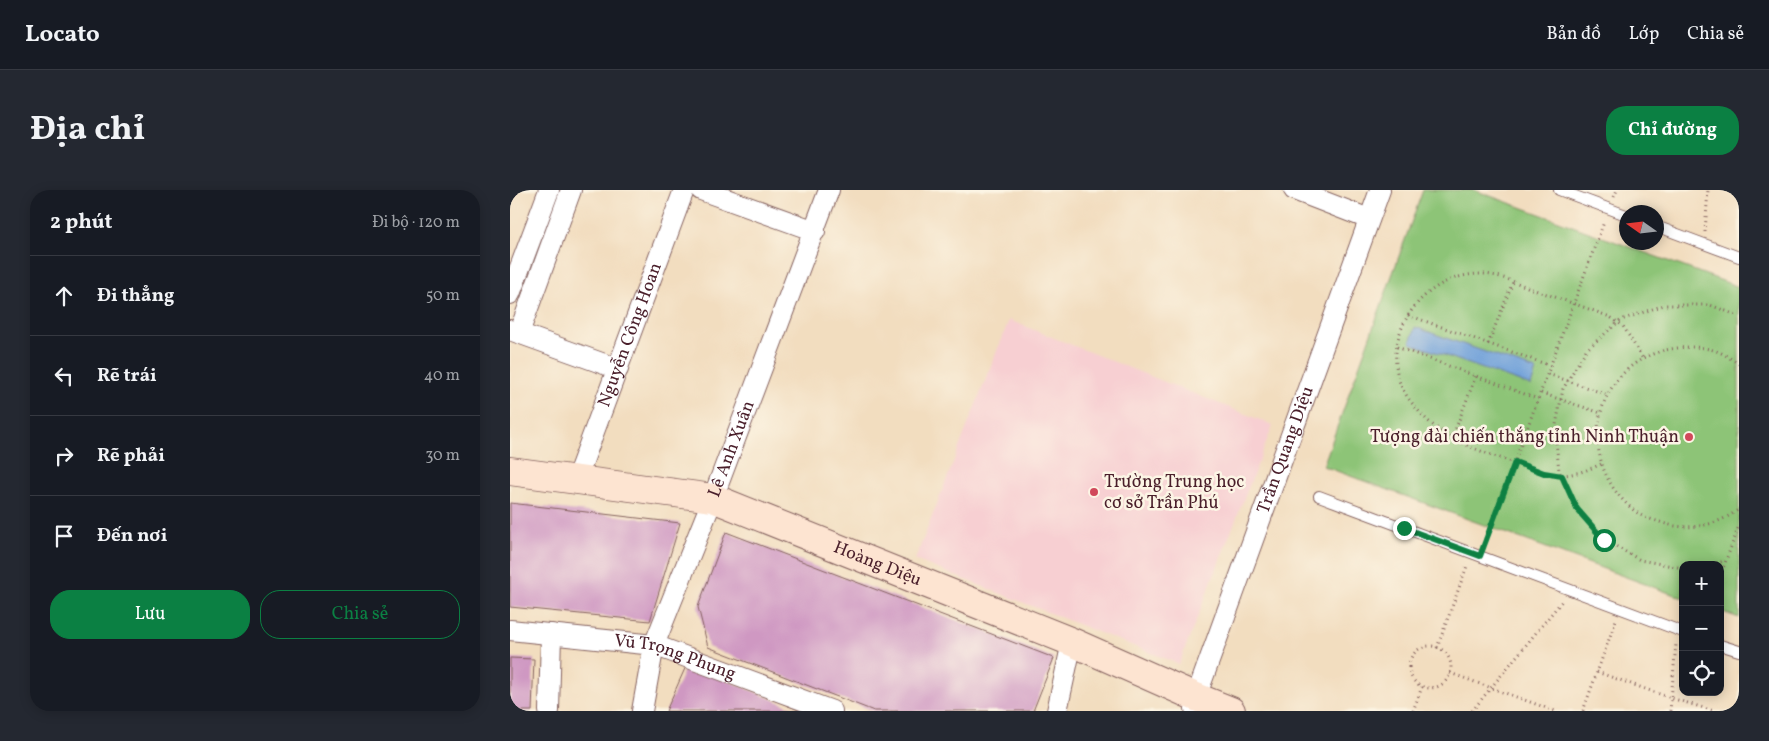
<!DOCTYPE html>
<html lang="vi">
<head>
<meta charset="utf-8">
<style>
	body { margin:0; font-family:Vollkorn,serif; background:#242831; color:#f1f3f6 }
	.controls { position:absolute; right:15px; bottom:15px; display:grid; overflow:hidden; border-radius:10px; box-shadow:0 2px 12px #0003 }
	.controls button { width:45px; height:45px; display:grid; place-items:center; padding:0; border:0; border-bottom:1px solid #363941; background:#171b24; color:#f1f3f6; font:25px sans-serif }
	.compass { position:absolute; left:1109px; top:15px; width:45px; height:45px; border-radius:50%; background:#171b24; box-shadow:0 2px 12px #0003; rotate:284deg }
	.stop { position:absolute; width:15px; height:15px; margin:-11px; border:4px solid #0b8043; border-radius:50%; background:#fff }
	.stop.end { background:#0b8043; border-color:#fff; box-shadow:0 1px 5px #0008 }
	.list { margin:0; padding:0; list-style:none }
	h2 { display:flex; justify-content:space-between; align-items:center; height:65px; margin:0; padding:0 20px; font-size:21px }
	h2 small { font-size:16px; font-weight:400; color:#9ea1a6 }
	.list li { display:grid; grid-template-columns:32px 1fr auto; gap:15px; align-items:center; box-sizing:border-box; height:80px; padding:0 20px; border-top:1px solid #363941 }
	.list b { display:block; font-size:19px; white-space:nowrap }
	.list em { font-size:16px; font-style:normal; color:#9ea1a6 }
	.actions { display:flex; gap:10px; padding:15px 20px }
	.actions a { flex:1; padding:11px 0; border:1px solid #0b8043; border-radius:20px; text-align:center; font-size:18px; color:#0b8043 }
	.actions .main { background:#0b8043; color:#fff }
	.icon { flex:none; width:28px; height:28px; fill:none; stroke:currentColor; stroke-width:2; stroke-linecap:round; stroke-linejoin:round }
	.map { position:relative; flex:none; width:1229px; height:521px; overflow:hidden; border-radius:20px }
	header { display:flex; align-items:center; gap:30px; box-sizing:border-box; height:70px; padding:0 25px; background:#171b24; border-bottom:1px solid #363941 }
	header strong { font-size:24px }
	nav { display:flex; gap:28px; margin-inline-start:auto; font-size:18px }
	.intro { display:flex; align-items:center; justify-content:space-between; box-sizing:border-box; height:120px; padding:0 30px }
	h1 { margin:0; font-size:35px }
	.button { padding:12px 22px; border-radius:20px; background:#0b8043; color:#fff; font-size:18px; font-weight:700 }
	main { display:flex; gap:30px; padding:0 30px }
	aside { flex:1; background:#171b24; border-radius:20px; box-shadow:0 2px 12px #0003 }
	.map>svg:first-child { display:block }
	.built { fill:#f7cfd2 }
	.green { fill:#8dc477; stroke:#6c7251 }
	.water { fill:#6fa0d9; stroke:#5c6082 }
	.building { fill:#cf98c2 }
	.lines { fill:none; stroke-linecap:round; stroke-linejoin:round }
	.lane-casing { stroke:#85625f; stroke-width:12 }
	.street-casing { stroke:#85625f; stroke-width:22 }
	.secondary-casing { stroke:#85625f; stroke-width:30 }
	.path { stroke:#85625f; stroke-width:3; stroke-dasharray:1 4; stroke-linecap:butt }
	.lane { stroke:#fff; stroke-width:10 }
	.street { stroke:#fff; stroke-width:20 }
	.secondary { stroke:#fde4d1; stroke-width:28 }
	.route { stroke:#0b8043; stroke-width:6 }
	.poi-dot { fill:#d1495b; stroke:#fcf5e5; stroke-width:2 }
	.labels { text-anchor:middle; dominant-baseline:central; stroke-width:5; stroke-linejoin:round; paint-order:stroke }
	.street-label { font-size:18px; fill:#4a1f2b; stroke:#fcf5e5 }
	.poi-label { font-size:18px; fill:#4a1f2b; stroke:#fcf5e5; text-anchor:end }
</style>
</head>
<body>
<header>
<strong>Locato</strong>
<nav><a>Bản đồ</a><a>Lớp</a><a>Chia sẻ</a></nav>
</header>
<div class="intro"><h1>Địa chỉ</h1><a class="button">Chỉ đường</a></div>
<main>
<aside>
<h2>2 phút<small>Đi bộ · 120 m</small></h2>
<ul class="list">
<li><svg class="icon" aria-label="ahead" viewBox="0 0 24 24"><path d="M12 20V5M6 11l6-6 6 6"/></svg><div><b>Đi thẳng</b></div><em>50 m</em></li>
<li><svg class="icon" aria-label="left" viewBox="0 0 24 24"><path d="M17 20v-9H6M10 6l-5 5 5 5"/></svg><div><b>Rẽ trái</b></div><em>40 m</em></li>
<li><svg class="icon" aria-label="right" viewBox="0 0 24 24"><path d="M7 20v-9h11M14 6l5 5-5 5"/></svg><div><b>Rẽ phải</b></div><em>30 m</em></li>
<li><svg class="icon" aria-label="arrive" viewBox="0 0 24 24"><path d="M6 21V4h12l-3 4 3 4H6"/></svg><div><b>Đến nơi</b></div></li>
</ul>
<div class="actions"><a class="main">Lưu</a><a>Chia sẻ</a></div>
</aside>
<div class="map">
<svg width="1229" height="521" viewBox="0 0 1229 521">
	<rect width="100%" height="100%" fill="#fcf5e5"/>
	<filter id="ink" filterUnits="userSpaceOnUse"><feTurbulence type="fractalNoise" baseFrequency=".02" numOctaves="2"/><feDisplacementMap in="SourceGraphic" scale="10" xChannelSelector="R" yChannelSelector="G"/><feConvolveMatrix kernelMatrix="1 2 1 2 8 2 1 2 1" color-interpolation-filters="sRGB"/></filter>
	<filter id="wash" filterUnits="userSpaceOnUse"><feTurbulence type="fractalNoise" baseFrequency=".0096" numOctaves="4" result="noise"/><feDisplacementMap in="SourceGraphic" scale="20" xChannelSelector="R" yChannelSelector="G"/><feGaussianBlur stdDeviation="1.12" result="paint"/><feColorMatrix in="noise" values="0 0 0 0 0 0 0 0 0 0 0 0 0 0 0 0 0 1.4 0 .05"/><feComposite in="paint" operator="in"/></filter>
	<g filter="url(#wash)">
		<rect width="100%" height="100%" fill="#f2ddbf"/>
		<path class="built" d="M499,130L763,235L669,474L405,370Z"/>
		<path class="green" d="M913,0H964L1229,97V428L1210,421V375H1173V408L813,276Z"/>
		<path class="water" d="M905,137L1026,180L1021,196L900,153Z"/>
		<g id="blocks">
			<path class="building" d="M0,313L170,333L140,431L0,417Z
				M216,342L544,468L523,521H364L198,457L188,417Z
				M0,468L24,469L22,521H0Z
				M177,474L291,521H156Z"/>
		</g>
	</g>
	<g filter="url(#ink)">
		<use href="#blocks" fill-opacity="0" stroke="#85625f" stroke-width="1"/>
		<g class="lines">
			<defs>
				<path id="lane" d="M1049,0L1116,25
					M1146,36L1229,67
					M809,306L1173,442
					M1210,455L1229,461"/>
				<g id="street">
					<path d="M191,0L305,41"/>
					<path d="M784,0L859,29"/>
					<path d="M0,104L39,0"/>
					<path d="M0,140L108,179"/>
					<path d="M9,143L61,0"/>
					<path id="s1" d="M66,290L174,0"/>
					<path id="s2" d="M0,440L144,455L322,521"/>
					<path id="s3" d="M685,519L686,507L870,0"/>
					<path d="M39,521L41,444"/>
					<path id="s4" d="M132,521L144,455L203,308L319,0"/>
					<path d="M547,521L562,452"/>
				</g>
				<g id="secondary">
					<path id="s5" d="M0,281L203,308L562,452L686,507L721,521"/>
				</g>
			</defs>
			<use href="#lane" class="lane-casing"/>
			<use href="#street" class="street-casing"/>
			<use href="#secondary" class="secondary-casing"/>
			<path class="path" d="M1104,7L1107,0
				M1195,42L1198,0
				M898,125L1041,176
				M978,154L1003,92
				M887,157L1028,209
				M1229,174C1223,170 1216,165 1209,162C1197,157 1181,156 1168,158C1082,167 1059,275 1129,324C1135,328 1144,330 1150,332C1176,342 1208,336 1229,319
				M1038,184L1098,205
				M1031,203L1091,223
				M942,248L966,186
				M1091,274C1072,283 1055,288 1034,283C996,269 944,257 915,228C904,216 892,203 888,187C875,134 920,82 974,84C990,85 1007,93 1022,99C1048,108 1074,117 1100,127L1113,136L1133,169
				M974,354L1094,32
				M1196,375L1215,371
				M1173,378L1130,370L1095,350L1067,319L1049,281L1045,240L1053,199L1076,160L1111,130L1154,115H1200L1229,126
				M1210,386L1229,336
				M899 477a21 21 0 1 1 42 0a21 21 0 1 1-42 0Z
				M927,458L957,376
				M1087,482L1161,508L1204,521
				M940,483L1045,521
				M903,521L912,497
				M962,521L1052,411
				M1073,521L1106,430
				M1160,521L1166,454"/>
			<use href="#lane" class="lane"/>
			<use href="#street" class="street"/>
			<use href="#secondary" class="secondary"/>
		</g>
	</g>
	<g class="lines" filter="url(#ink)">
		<path class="route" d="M894,338L970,366L1005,272L1034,283L1052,286L1067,319L1094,350"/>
	</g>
	<g class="poi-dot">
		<circle cx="1179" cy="247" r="5"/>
		<circle cx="584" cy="302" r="5"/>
	</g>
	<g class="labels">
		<g class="street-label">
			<text stroke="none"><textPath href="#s1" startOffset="155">Nguyễn Công Hoan</textPath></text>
			<text stroke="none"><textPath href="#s4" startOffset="278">Lê Anh Xuân</textPath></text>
			<text stroke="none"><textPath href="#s3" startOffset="275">Trần Quang Diệu</textPath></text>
			<text stroke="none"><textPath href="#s5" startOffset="382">Hoàng Diệu</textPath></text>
			<text stroke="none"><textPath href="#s2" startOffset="168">Vũ Trọng Phụng</textPath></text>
		</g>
		<g class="poi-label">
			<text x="1169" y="247">Tượng đài chiến thắng tỉnh Ninh Thuận</text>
			<text x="594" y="292" text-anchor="start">Trường Trung học<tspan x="594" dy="21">cơ sở Trần Phú</tspan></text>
		</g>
	</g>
</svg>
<div class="controls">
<button>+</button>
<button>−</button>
<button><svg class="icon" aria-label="locate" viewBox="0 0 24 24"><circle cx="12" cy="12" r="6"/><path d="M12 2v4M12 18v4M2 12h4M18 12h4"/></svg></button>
</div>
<svg class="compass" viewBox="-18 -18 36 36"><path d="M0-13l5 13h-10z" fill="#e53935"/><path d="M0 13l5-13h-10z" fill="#9ea1a6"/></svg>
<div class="stop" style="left:1094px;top:350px"></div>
<div class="stop end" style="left:894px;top:338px"></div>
</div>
</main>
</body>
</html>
